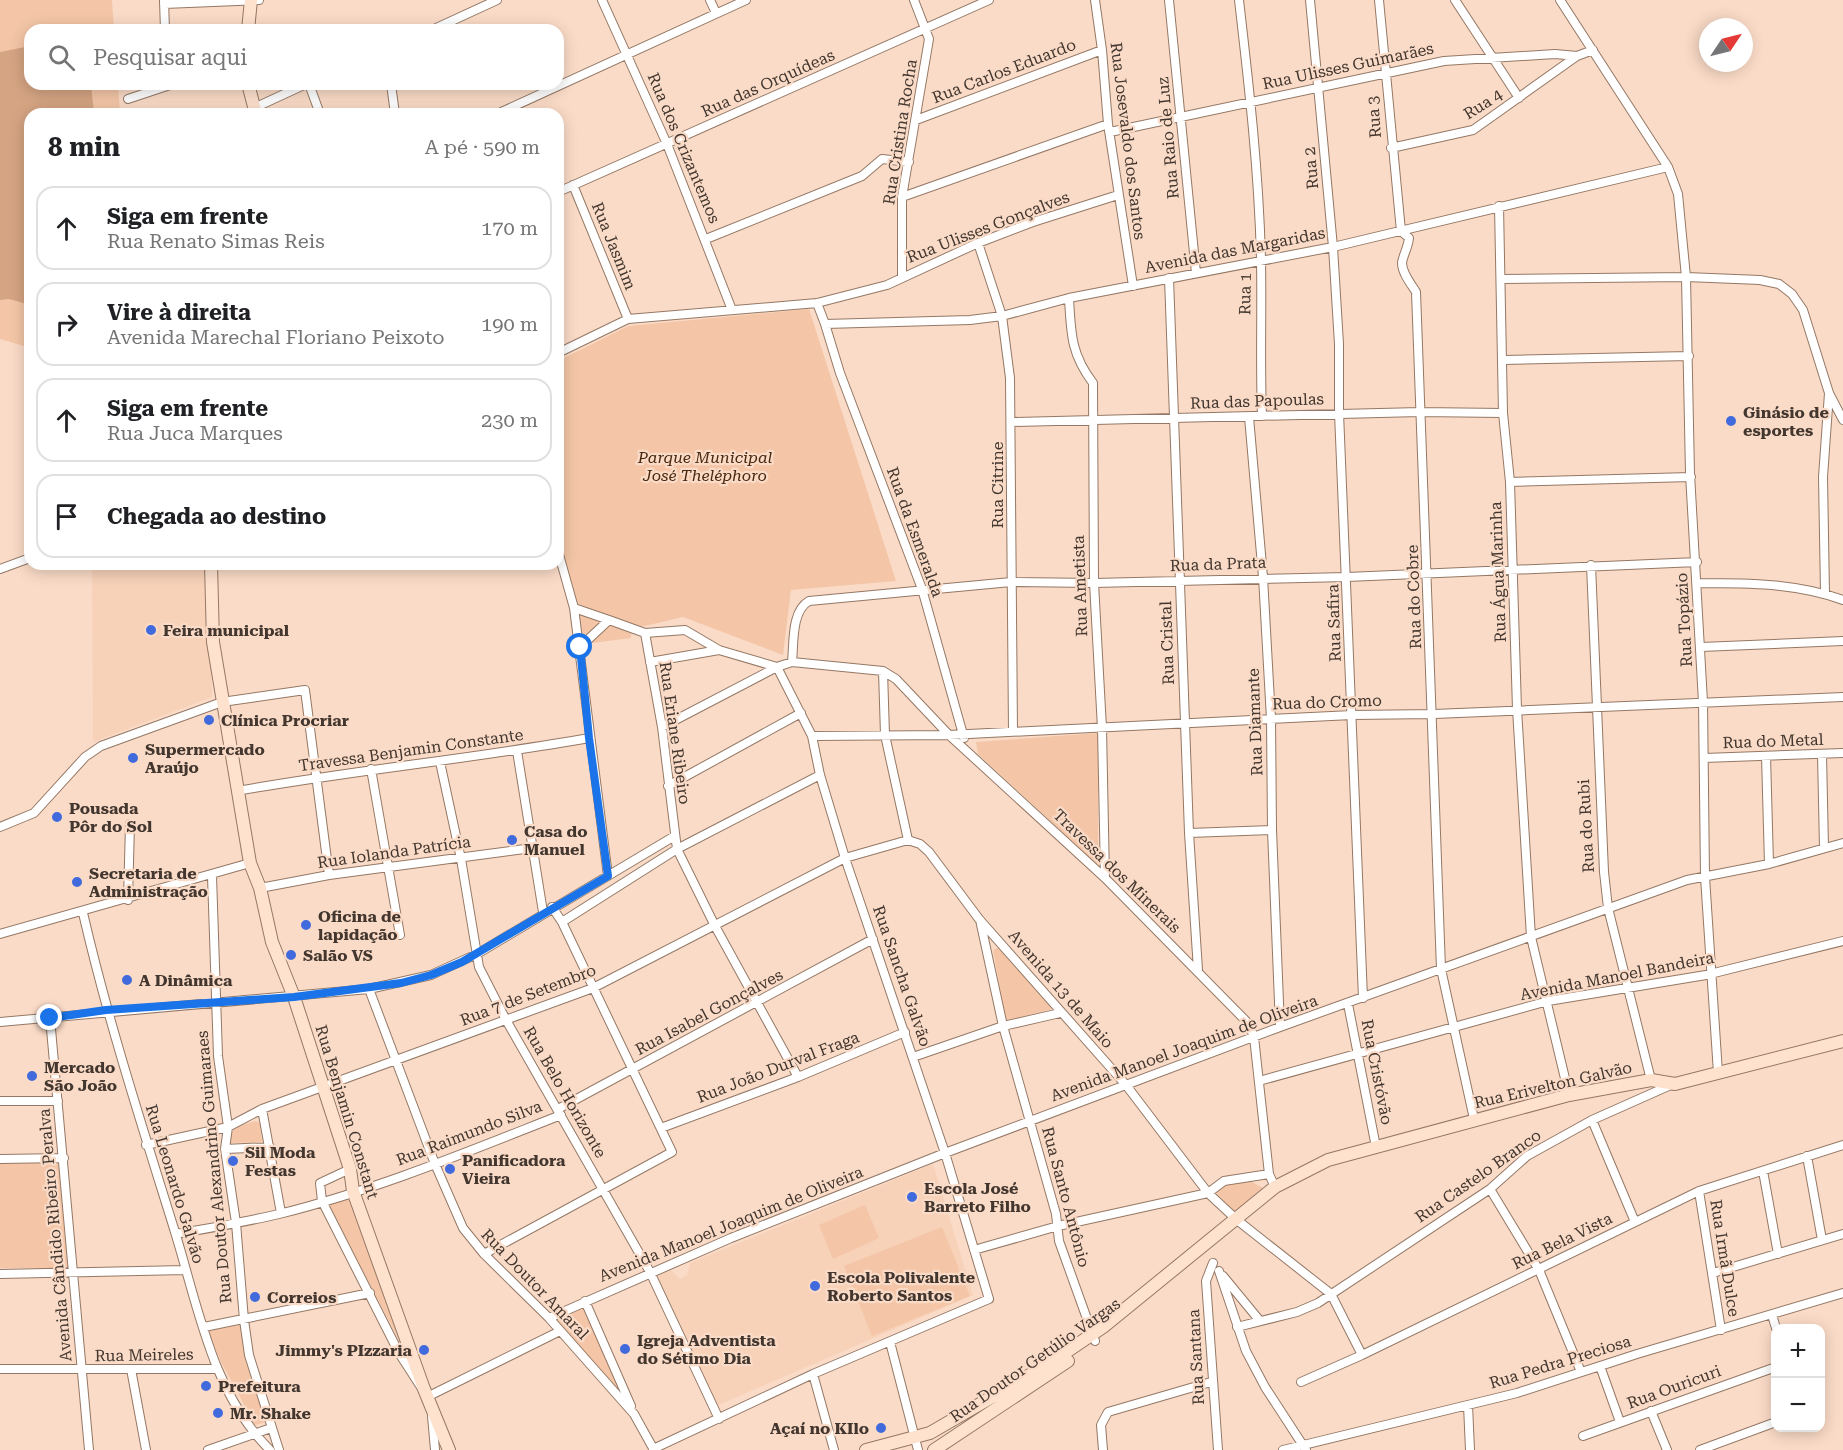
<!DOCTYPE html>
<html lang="pt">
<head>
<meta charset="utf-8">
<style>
	body { margin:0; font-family:"Roboto Serif",serif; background:#f6f6f6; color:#202124 }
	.controls { position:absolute; right:18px; bottom:18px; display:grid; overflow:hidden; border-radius:12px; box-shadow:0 3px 15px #0003 }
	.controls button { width:54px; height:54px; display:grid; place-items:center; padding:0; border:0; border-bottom:2px solid #e0e0e0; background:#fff; color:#202124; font:30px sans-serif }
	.compass { position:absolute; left:1699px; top:18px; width:54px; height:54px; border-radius:50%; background:#fff; box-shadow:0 3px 15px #0003; rotate:55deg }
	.stop { position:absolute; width:18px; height:18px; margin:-14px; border:4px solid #1a73e8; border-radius:50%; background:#fff }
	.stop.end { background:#1a73e8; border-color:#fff; box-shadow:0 2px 6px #0008 }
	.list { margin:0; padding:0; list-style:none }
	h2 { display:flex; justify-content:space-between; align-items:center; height:78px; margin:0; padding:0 24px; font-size:26px }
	h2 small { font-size:20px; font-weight:400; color:#757577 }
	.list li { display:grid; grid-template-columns:39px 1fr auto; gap:18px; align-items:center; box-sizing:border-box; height:84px; margin:0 12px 12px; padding:0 12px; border:2px solid #e0e0e0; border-radius:18px }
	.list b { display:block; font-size:22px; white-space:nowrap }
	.list p { margin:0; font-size:20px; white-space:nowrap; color:#757577 }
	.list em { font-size:20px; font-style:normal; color:#757577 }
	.icon { flex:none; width:33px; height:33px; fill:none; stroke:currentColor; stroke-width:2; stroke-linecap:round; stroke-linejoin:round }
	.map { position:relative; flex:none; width:1843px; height:1450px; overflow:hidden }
	.search { position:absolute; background:#fff; box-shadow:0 3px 15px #0003; left:24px; top:24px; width:540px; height:66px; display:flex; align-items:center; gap:15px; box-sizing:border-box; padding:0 21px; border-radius:18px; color:#757577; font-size:22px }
	.panel { position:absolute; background:#fff; box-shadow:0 3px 15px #0003; left:24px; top:108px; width:540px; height:462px; border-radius:18px }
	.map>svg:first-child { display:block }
	.built { fill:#f7d1b8 }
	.green { fill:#f4c6a7 }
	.water { fill:#d5a483 }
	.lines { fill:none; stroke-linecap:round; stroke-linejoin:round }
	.street-casing { stroke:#947865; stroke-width:10 }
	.secondary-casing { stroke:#947865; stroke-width:14 }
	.street { stroke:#fff; stroke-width:8 }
	.secondary { stroke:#fee2ce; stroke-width:12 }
	.route { stroke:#1a73e8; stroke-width:8 }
	.poi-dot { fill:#416bdc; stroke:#fadbc7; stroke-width:2 }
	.labels { text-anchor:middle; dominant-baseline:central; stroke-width:4.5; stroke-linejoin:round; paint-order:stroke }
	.street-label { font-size:16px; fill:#42362e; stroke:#fadbc7 }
	.poi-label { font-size:16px; font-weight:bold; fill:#42362e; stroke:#fadbc7; text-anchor:start }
	.park-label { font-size:16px; font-style:italic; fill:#49280e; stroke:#fadbc7 }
</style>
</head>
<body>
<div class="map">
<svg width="1843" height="1450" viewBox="0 0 1843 1450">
	<rect width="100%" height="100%" fill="#fadbc7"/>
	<path class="built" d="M92,564H208L212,697L93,742Z
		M933,1164L973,1295L716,1406L655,1277L671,1270L680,1279L687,1275L690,1263Z"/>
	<path class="green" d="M0,0H112L114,30H30V84H118L120,114H30V353L24,346L0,339Z
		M809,309L896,581L791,590L783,655L683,617L632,629L631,638L585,644L558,537V361L628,326Z
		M1098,733V865L978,754L976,742Z
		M999,947L1052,1009L1006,1021L993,950Z
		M256,1121L260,1123L262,1142L231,1143L229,1133L242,1125Z
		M0,1163H59L68,1268H0Z
		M1250,1181L1265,1189L1235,1212L1214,1191L1223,1185Z
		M351,1196L414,1369L328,1204Z
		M865,1205L879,1238L833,1259L819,1225Z
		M942,1227L970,1296L872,1336L844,1266Z
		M584,1308L622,1395L555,1321Z
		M240,1324L267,1422L255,1425L221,1362L208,1331Z"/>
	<path class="water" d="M30,46V84H91L94,114H30V305L9,299L0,300V52Z"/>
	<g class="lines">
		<defs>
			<path id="street" d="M164,0L165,30
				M602,0L667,144L732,310
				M710,0L716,13
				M1095,0L1102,50L1108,124L1133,286
				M1169,0L1196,273
				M1239,0C1249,86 1259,173 1261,260C1262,312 1260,364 1262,416
				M1310,0L1333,247L1339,344V413L1363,998
				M1379,0L1401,231L1409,238C1408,248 1403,255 1402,263C1402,273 1411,284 1416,292L1441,969L1474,1119
				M1455,0L1519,98
				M1560,0L1668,167L1678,194L1686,277L1690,474L1703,702L1705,877L1718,1073
				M164,4L259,0
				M432,30L497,0
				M309,84L320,114
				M391,84L395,114
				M128,99L173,84
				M254,108L306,84
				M497,114L746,0
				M916,120L1102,50
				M1110,132L1444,61L1555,54L1577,56L1593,50
				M1391,148L1473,130L1577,56
				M573,185L628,319
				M558,192L989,0
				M902,197L1108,124
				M1499,206L1503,413L1510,482L1517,709L1531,937L1569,1095
				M706,239L862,176L882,159L909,162
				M978,243L1002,316L1010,378L1013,731
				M902,276V197L929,39L914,0
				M1169,278L1189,833L1198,970
				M1502,279L1686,277L1760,280L1779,284L1792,294L1803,310L1829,393L1843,420
				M1069,298C1071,334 1071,354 1093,383L1094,583L1102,728L1105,878
				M817,303L825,324L970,320L1002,316L1069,298L1333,247L1668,167
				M825,324L840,373L922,589L964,738
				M558,353L628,319L817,303L887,285L978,243L1033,222L1118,195
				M1504,360L1689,356
				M1249,417L1263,577L1271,719L1272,830L1280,1027
				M1011,422L1420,412L1503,413
				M1510,482L1691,477
				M558,551L574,608L608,876
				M1591,565L1604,872L1608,908L1651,1080
				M0,569L30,558
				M1698,583C1747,583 1797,583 1843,600
				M1825,593L1823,477L1829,393
				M574,608L609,620
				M645,633L662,727L677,849L715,926L798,1077
				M580,647L609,620L645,633L685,630L719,650L777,667L792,662L883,671L896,679L949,735L1105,878L1248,1023L1254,1037L1269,1174L1275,1187
				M1701,647L1843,641
				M650,662L719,650
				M792,662C794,644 791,611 809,601L1011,582L1094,583L1347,577L1697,562
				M883,671L885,735L908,840
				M812,736L949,735L1352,715L1434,714L1843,697
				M517,751L543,912
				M1822,754L1824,848
				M1766,756L1769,864
				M1704,758L1843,753
				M440,762L461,859L479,967L506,1020L650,1272L719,1419
				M371,769L400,935
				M668,786L801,713
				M237,791C354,770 472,759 589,738
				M0,827L34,813L85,757L101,746L222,702L305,690L329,875
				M1189,833L1272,830
				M908,840L920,844L929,852L979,919L1126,1085L1208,1193L1237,1220L1331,1294L1362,1355
				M212,876L218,1056L228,1127L225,1149L236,1223L244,1320L249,1355L279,1450
				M260,888L329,875L532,848
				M128,900L130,824
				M83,913C108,1021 142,1126 175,1232C198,1306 212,1393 270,1450
				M980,920L1003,1026L1056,1214L1059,1241L1095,1341
				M562,922L677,849L820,775
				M0,934L250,863
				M369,989L435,1164L463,1228L484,1254L549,1318L634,1414L654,1450
				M1348,1004L1376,1147
				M50,1018L89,1450
				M0,1022L369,989L431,975L477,954L673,837
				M913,1057L1003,1026L1060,1013
				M1259,1081L1548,1001L1706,975L1843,941
				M0,1101H58
				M262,1109L281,1213
				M558,1109L873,939
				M1592,1120L1635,1222
				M661,1128L798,1077L905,1032
				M146,1145L228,1127L262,1109L593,988L845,858L908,840
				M225,1149L270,1147
				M1807,1156L1822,1240
				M0,1159L64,1158
				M350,1169L320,1183L322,1201L399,1353L421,1387
				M1763,1171L1778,1254
				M1490,1189L1539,1270L1581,1372
				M1699,1191L1721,1330
				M176,1234C210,1228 245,1222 279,1214C376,1190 469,1151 561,1115
				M974,1250L1058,1226L1208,1193L1224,1181L1269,1174
				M484,1254L672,1152L562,922L552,907
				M1213,1263L1206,1281L1218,1450
				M1219,1271L1246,1351L1265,1387L1306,1450
				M1713,1273L1843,1234
				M0,1274L185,1270
				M1223,1276L1260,1321
				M585,1301L631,1406
				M1772,1315L1776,1328
				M549,1318L731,1238L945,1153L1280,1027L1687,880L1769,864L1843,843
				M204,1327L370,1293
				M1237,1327L1297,1312L1318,1303L1490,1189L1527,1156L1592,1120L1673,1084
				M890,1342L918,1450
				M1600,1366L1620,1422
				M0,1369H216
				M131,1369L146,1450
				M813,1374L834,1450
				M1301,1382L1362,1355L1699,1191L1843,1145
				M427,1397L560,1331
				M1468,1405L1470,1450
				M1651,1411L1667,1450
				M432,1416L435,1450
				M1583,1436L1776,1367
				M653,1449L813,1374L989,1299L945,1153L845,858L820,775L812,736L777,667L662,727
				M208,1450L271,1428
				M1103,1450L1101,1425L1108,1412L1211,1382
				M1283,1450L1517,1393L1637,1354L1843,1293
				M1700,1450L1776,1422"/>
			<path id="secondary" d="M248,30L251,0
				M248,84L256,114
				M211,564L213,642L250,863L260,888L272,942L294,997L350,1169L353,1191L424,1389L449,1450
				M866,1450L930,1433L1047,1365L1103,1327L1275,1187L1328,1160L1569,1095L1651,1080L1675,1084L1843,1041
				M934,1450L1068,1361"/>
		</defs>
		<use href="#street" class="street-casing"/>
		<use href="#secondary" class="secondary-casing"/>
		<use href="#street" class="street"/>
		<use href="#secondary" class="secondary"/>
	</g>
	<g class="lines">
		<path class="route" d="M50,1018L106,1010L294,997L401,983L431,975L462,962L608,876L589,738L580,647"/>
	</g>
	<g class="poi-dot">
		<circle cx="1731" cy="421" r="6"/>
		<circle cx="151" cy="630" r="6"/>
		<circle cx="209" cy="720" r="6"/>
		<circle cx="133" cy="758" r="6"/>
		<circle cx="57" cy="817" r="6"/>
		<circle cx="512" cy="840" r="6"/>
		<circle cx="77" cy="882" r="6"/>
		<circle cx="306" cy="925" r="6"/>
		<circle cx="291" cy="955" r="6"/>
		<circle cx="127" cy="980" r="6"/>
		<circle cx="32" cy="1076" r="6"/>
		<circle cx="233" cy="1161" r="6"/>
		<circle cx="450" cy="1169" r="6"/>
		<circle cx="912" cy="1197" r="6"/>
		<circle cx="815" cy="1286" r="6"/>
		<circle cx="255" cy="1297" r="6"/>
		<circle cx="625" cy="1349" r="6"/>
		<circle cx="424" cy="1350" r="6"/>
		<circle cx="206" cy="1386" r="6"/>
		<circle cx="218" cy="1413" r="6"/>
		<circle cx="881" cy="1428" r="6"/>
	</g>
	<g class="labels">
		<g class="street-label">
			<text transform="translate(1348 66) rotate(-12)">Rua Ulisses Guimarães</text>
			<text transform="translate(1004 71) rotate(-21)">Rua Carlos Eduardo</text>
			<text transform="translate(768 83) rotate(-24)">Rua das Orquídeas</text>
			<text transform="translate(1483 104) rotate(-32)">Rua 4</text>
			<text transform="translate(1374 117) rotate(-94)">Rua 3</text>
			<text transform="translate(900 132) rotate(-81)">Rua Cristina Rocha</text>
			<text transform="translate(1168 138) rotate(-95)">Rua Raio de Luz</text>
			<text transform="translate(1128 141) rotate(83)">Rua Josevaldo dos Santos</text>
			<text transform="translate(684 148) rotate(67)">Rua dos Crizantemos</text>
			<text transform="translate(1311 168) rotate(-95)">Rua 2</text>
			<text transform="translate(988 227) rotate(-21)">Rua Ulisses Gonçalves</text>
			<text transform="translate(614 246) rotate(68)">Rua Jasmim</text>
			<text transform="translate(1235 250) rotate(-11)">Avenida das Margaridas</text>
			<text transform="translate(1245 294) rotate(-89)">Rua 1</text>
			<text transform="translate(1257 401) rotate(-2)">Rua das Papoulas</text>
			<text transform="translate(997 485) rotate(-90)">Rua Citrine</text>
			<text transform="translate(915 532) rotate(70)">Rua da Esmeralda</text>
			<text transform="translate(1218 564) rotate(-2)">Rua da Prata</text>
			<text transform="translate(1498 572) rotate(-92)">Rua Água Marinha</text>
			<text transform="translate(1080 586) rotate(-92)">Rua Ametista</text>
			<text transform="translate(1414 597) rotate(-92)">Rua do Cobre</text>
			<text transform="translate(1684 620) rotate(-93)">Rua Topázio</text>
			<text transform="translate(1334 623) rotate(-92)">Rua Safira</text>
			<text transform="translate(1167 643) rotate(-92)">Rua Cristal</text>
			<text transform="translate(1327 702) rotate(-2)">Rua do Cromo</text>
			<text transform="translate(1255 722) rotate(-92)">Rua Diamante</text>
			<text transform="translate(675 733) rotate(82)">Rua Eriane Ribeiro</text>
			<text transform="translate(1773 741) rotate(-2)">Rua do Metal</text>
			<text transform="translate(411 750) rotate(-8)">Travessa Benjamin Constante</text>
			<text transform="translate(1586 826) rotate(-93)">Rua do Rubi</text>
			<text transform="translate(394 852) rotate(-8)">Rua Iolanda Patrícia</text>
			<text transform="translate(1117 871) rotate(44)">Travessa dos Minerais</text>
			<text transform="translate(902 976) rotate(71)">Rua Sancha Galvão</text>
			<text transform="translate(1617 976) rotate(-11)">Avenida Manoel Bandeira</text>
			<text transform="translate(1061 989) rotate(49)">Avenida 13 de Maio</text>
			<text transform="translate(528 995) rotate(-21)">Rua 7 de Setembro</text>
			<text transform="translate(709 1012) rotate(-28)">Rua Isabel Gonçalves</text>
			<text transform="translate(1184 1048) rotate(-20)">Avenida Manoel Joaquim de Oliveira</text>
			<text transform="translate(778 1067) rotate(-21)">Rua João Durval Fraga</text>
			<text transform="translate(1377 1072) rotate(79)">Rua Cristóvão</text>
			<text transform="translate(1553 1085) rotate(-13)">Rua Erivelton Galvão</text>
			<text transform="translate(565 1092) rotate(60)">Rua Belo Horizonte</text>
			<text transform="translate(347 1112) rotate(73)">Rua Benjamin Constant</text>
			<text transform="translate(469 1133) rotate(-21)">Rua Raimundo Silva</text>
			<text transform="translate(214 1167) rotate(-95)">Rua Doutor Alexandrino Guimaraes</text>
			<text transform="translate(1478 1176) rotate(-35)">Rua Castelo Branco</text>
			<text transform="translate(175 1184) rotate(73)">Rua Leonardo Galvão</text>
			<text transform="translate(1066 1197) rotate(75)">Rua Santo Antônio</text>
			<text transform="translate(731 1224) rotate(-22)">Avenida Manoel Joaquim de Oliveira</text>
			<text transform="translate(55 1235) rotate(-95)">Avenida Cândido Ribeiro Peralva</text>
			<text transform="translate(1562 1241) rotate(-26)">Rua Bela Vista</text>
			<text transform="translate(1725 1258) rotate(81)">Rua Irmã Dulce</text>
			<text transform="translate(535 1284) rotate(46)">Rua Doutor Amaral</text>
			<text transform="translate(144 1355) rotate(-1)">Rua Meireles</text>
			<text transform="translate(1196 1357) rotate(-93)">Rua Santana</text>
			<text transform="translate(1035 1360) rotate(-35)">Rua Doutor Getúlio Vargas</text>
			<text transform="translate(1560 1362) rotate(-17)">Rua Pedra Preciosa</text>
			<text transform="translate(1674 1387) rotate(-20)">Rua Ouricuri</text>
		</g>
		<g class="poi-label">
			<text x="1743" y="412">Ginásio de<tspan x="1743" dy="18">esportes</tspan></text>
			<text x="163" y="630">Feira municipal</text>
			<text x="221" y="720">Clínica Procriar</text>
			<text x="145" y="749">Supermercado<tspan x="145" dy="18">Araújo</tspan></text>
			<text x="69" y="808">Pousada<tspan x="69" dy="18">Pôr do Sol</tspan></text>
			<text x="524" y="831">Casa do<tspan x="524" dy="18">Manuel</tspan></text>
			<text x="89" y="873">Secretaria de<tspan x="89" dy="18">Administração</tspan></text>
			<text x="318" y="916">Oficina de<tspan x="318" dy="18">lapidação</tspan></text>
			<text x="303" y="955">Salão VS</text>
			<text x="139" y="980">A Dinâmica</text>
			<text x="44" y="1067">Mercado<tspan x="44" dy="18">São João</tspan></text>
			<text x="245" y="1152">Sil Moda<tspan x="245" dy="18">Festas</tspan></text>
			<text x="462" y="1160">Panificadora<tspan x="462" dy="18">Vieira</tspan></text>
			<text x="924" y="1188">Escola José<tspan x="924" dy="18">Barreto Filho</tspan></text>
			<text x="827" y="1277">Escola Polivalente<tspan x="827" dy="18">Roberto Santos</tspan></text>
			<text x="267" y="1297">Correios</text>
			<text x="637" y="1340">Igreja Adventista<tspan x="637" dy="18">do Sétimo Dia</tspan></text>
			<text x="412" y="1350" text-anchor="end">Jimmy's PIzzaria</text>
			<text x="218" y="1386">Prefeitura</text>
			<text x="230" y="1413">Mr. Shake</text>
			<text x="869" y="1428" text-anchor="end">Açaí no KIlo</text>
		</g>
		<g class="park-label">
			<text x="705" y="457">Parque Municipal<tspan x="705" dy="18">José Theléphoro</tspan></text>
		</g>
	</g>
</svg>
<div class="controls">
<button>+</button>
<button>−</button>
</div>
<svg class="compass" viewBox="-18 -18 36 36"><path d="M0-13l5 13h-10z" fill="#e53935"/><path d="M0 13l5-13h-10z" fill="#757577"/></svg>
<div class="stop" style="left:580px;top:647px"></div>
<div class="stop end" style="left:50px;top:1018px"></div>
<div class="search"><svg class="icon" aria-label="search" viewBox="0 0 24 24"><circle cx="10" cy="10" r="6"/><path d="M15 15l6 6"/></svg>Pesquisar aqui</div>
<section class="panel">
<h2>8 min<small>A pé · 590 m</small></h2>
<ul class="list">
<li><svg class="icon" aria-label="ahead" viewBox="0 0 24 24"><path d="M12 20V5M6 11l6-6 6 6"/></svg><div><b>Siga em frente</b><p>Rua Renato Simas Reis</p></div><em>170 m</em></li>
<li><svg class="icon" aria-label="right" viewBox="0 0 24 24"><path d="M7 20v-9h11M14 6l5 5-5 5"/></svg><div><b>Vire à direita</b><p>Avenida Marechal Floriano Peixoto</p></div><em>190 m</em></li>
<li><svg class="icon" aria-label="ahead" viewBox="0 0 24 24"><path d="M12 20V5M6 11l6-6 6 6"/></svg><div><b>Siga em frente</b><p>Rua Juca Marques</p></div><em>230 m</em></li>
<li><svg class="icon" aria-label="arrive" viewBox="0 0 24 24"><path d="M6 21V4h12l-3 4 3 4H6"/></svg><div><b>Chegada ao destino</b></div></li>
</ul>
</section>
</div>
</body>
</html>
